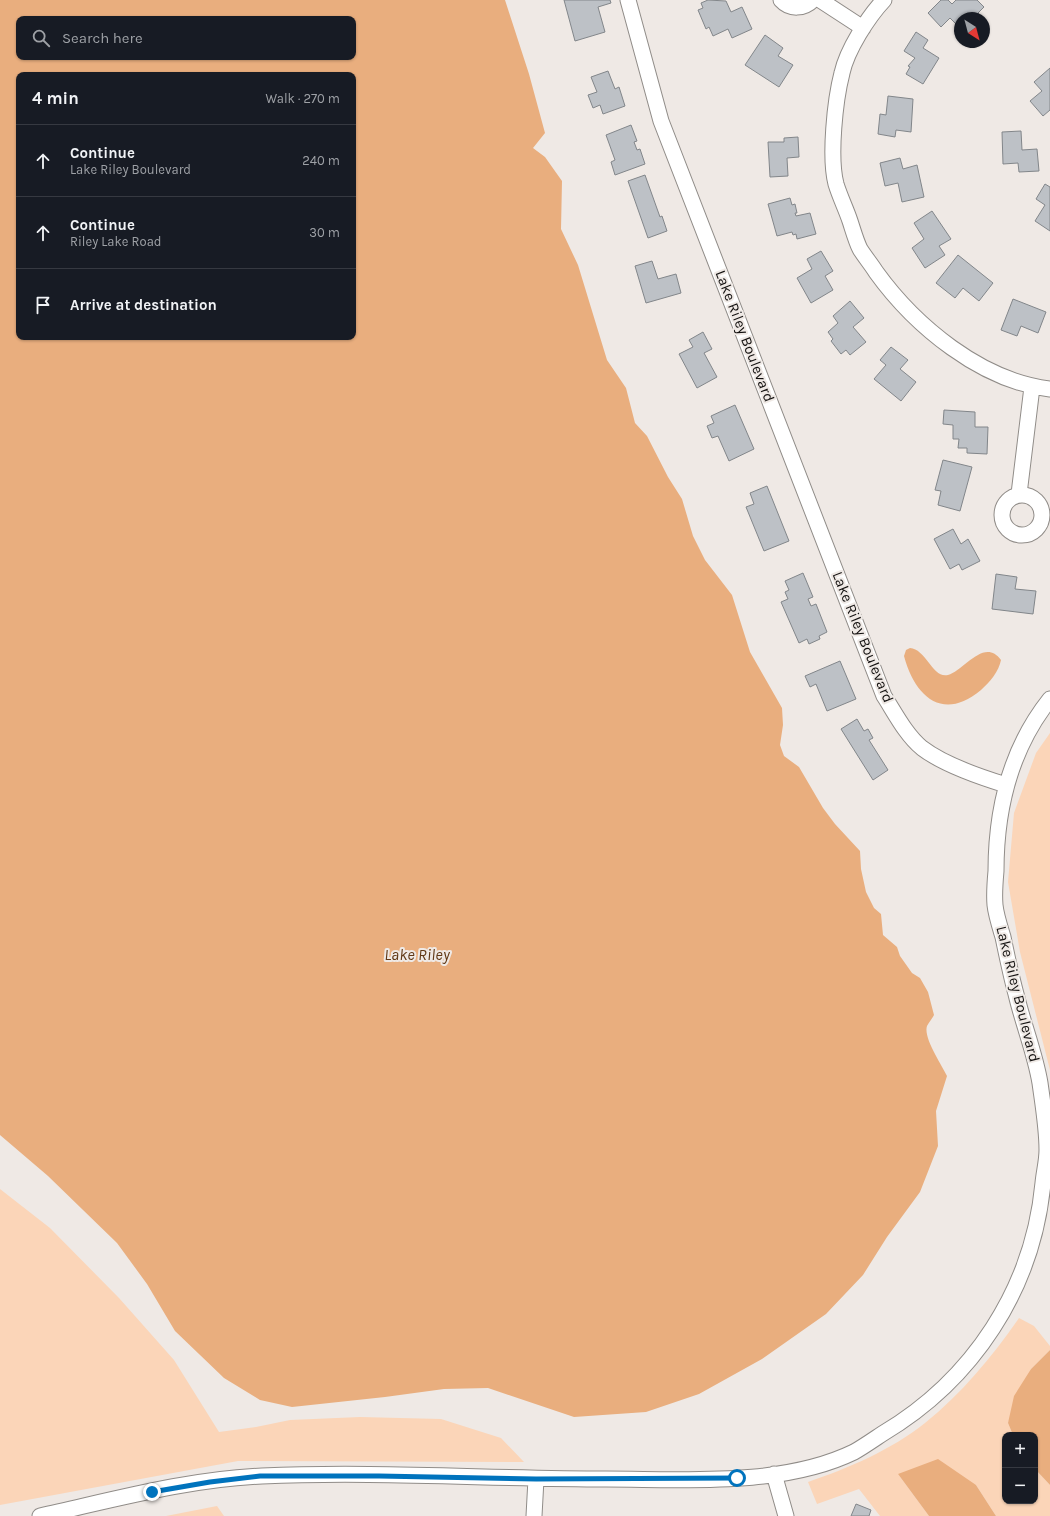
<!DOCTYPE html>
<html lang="en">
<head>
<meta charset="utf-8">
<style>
	body { margin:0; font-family:Karla,sans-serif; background:#242831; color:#f1f3f6 }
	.controls { position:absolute; right:12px; bottom:12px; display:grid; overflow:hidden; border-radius:8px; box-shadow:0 1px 3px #0004 }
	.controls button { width:36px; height:36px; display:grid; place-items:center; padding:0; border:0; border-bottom:1px solid #363941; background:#171b24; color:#f1f3f6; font:20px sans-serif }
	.compass { position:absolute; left:954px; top:12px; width:36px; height:36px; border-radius:50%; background:#171b24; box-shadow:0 1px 3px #0004; rotate:144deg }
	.stop { position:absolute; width:12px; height:12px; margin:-9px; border:3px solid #0073bd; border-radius:50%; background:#fff }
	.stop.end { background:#0073bd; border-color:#fff; box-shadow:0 1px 4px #0008 }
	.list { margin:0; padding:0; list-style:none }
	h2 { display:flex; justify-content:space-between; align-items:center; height:52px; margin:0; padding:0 16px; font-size:17px }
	h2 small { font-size:13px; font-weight:400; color:#9ea1a6 }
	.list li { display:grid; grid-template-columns:26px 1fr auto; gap:12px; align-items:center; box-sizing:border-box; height:72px; padding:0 16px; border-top:1px solid #363941 }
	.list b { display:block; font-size:15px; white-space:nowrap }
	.list p { margin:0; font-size:13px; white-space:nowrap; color:#9ea1a6 }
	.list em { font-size:13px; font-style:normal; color:#9ea1a6 }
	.icon { flex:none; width:22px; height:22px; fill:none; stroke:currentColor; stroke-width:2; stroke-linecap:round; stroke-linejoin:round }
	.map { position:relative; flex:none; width:1050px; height:1516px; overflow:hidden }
	.search { position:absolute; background:#171b24; box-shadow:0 1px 3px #0004; left:16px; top:16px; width:340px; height:44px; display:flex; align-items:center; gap:10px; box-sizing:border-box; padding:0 14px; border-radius:8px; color:#9ea1a6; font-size:15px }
	.panel { position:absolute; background:#171b24; box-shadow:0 1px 3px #0004; left:16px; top:72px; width:340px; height:268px; border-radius:8px }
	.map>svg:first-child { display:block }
	.green { fill:#fbd5b8 }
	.water { fill:#e9ae7e; fill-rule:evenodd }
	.building { fill:#bdc1c6; stroke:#82868a }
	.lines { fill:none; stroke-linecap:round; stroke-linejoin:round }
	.minor-casing { stroke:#908c88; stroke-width:17 }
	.minor { stroke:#fff; stroke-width:15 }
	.route { stroke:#0073bd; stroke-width:5 }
	.labels { text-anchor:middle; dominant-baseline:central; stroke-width:4; stroke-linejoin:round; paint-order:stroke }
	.street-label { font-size:15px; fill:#12100f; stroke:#efe9e5 }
	.water-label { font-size:16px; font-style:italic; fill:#603815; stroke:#efe9e5 }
</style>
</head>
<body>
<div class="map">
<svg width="1050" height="1516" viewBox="0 0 1050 1516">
	<rect width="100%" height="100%" fill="#efe9e5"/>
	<path class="green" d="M1050,733V1070L1020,952L1008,882L1014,813L1036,753Z
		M0,1189L50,1228L119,1298L174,1360L219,1432L256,1427L290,1420L360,1417L441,1419L501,1438L524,1462L238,1461L0,1505Z
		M1019,1318L1034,1326L1050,1346V1350L1031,1369L1008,1423L1013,1435H1005V1501H1035V1469L1050,1485V1516H996L976,1485L898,1474L929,1516H880L859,1489L817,1504L808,1482C849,1468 891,1450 925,1423C962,1393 992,1357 1019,1318Z
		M217,1506L224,1516H166Z"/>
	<path class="water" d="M0,0H505L529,74L545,133L533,148L545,157L562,181L561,229L578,265L607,360L626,388L635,423L647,436L668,477L682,499L693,536L705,560L732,595L750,652L782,708L783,725L780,745L784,756L799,767L823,808L835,824L860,851L861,869L866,892L874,908L881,914L883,935L897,947L900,956L912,973L920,978L928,992L934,1015C932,1019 929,1022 927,1026C923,1038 942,1065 947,1076L936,1111L938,1146L920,1192L887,1237L863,1275L826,1314L762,1359L699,1394L646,1412L574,1417L488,1388L444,1389L385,1397L292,1407L260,1400L224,1378L175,1331L147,1284L117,1243L48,1176L0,1135ZM19,19H353V57H19ZM19,75H353V337H19Z
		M910,648C926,649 933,679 948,675C964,671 984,637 1001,660C999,671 990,682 981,690C943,722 915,697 904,656L906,650Z
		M1050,1350V1485L1035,1469V1435H1013L1008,1423L1014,1396L1031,1369Z
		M938,1459L976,1485L996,1516H929L898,1474Z"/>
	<path class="building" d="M564,0H610L611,3L598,7L605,32L575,41Z
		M708,0L726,1L731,12L742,7L752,29L732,38L728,29L713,36L709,27L706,29L698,10L703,8L701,3Z
		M941,0H948L952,4L956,0H977L984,7L978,13L982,18H960V28L950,18L941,27L928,13Z
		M916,32L928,40L923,48L939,58L923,84L906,74L910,67L908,66L915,58L904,51Z
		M765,35L783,48L778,56L793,65L779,87L745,65Z
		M1050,68V110L1043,116L1030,101L1042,91L1034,82Z
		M608,71L615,89L619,87L625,106L603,114L600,105L593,108L588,95L597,92L591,77Z
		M888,96L913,99L911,132L896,130L895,137L878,134L880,114L886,115Z
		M631,125L637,141L634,142L637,150L640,149L645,164L615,175L611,162L615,160L606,135Z
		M1021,131L1022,150L1037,149L1039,171L1019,172L1018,163L1003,164L1002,132Z
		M798,137L799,157L787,158L788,176L770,177L768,142H784V138Z
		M900,158L903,169L917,165L924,197L902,202L898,183L885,186L880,163Z
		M645,175L660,217L662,216L667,231L648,238L628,181Z
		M1045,184L1050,187V231L1035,221L1045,205L1036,199Z
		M790,198L792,205L795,204L797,213H795L796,216L810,213L816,234L797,239L796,234L793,235L792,232L777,236L768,204Z
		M932,211L951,239L939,246L945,255L925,268L912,248L924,239L914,223Z
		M821,251L833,271L825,276L833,290L811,303L797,278L812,269L807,259Z
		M958,255L993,283L979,301L963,288L955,298L936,283Z
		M652,261L658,279L676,274L681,293L646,303L635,266Z
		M1013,299L1046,312L1038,333L1021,326L1017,336L1001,330Z
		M850,301L864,318L853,327L866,342L850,355L846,350L841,354L831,341L833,339L828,332L838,323L833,316Z
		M703,332L712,349L704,353L717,377L697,388L679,354L693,347L689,340Z
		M891,347L908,360L900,369L916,382L901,401L874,379L886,365L880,360Z
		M735,405L754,449L729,461L718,436L712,438L707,426L714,423L711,416Z
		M944,410L975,412V427H988L987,454L967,453V448H958L959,439H953V425L943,424Z
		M943,460L972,467L960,511L938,505L941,491L935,490Z
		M767,486L789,541L764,551L746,507L754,504L750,493Z
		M953,529L961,544L968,539L980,561L962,570L959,564L950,569L934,539Z
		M803,573L813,597L808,599L811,606L816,604L827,632L819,636L820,639L809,644L807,639L799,643L781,602L788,599L785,592L789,590L785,581Z
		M996,574L1017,577L1015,589L1036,591L1033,614L992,609Z
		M840,661L856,699L827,711L816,684L810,687L805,676Z
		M857,719L864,731L868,729L873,738L869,740L888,770L873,780L841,729Z
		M856,1504L871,1510L869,1516H851Z"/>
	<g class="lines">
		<defs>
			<path id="minor" d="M628,0L661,121L884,696C895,713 906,735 922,748C944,765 980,777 1006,785
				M781,0C790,10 804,9 813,0
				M820,0L863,28
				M884,0C868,17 847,50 842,73C835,100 829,157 836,184C840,197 846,209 850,221C853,230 856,241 860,249C865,257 871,264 876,272C915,326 981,381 1050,389
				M1019,494L1032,387
				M1002 515a20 20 0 1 1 40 0a20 20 0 1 1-40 0Z
				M774,1474L786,1516
				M40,1516C113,1500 188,1479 262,1476C377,1471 492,1479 606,1479C684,1479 782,1487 854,1452C863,1447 873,1440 882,1434C973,1380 1033,1289 1043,1183C1044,1172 1047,1161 1047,1150C1047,1128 1043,1105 1040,1083C1035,1053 1023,1024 1016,994C1011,976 1007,956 1003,937C1000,927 996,915 995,905C994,894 995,882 996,871C996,809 1011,748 1050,699
				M534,1516L536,1479"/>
		</defs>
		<use href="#minor" class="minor-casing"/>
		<use href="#minor" class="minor"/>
	</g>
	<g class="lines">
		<path class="route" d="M152,1492L210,1482L260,1476H379L536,1479L737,1478"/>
	</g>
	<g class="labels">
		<g class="street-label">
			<text transform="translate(745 336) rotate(69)">Lake Riley Boulevard</text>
			<text transform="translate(863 637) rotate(68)">Lake Riley Boulevard</text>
			<text transform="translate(1018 994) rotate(76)">Lake Riley Boulevard</text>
		</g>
		<g class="water-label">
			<text x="417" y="954">Lake Riley</text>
		</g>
	</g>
</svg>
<div class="controls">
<button>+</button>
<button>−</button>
</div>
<svg class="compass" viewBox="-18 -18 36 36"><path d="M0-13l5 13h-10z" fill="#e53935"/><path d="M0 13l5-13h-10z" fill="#9ea1a6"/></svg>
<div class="stop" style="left:737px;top:1478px"></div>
<div class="stop end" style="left:152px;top:1492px"></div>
<div class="search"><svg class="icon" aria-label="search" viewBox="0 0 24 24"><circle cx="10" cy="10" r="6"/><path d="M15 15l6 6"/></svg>Search here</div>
<section class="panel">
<h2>4 min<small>Walk · 270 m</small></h2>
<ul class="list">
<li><svg class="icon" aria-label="ahead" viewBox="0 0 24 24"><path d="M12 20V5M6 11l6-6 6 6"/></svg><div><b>Continue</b><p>Lake Riley Boulevard</p></div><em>240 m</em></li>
<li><svg class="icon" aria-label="ahead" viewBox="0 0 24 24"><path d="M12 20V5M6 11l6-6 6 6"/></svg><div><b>Continue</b><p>Riley Lake Road</p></div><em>30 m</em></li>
<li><svg class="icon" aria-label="arrive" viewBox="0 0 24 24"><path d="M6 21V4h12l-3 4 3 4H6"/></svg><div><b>Arrive at destination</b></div></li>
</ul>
</section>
</div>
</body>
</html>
